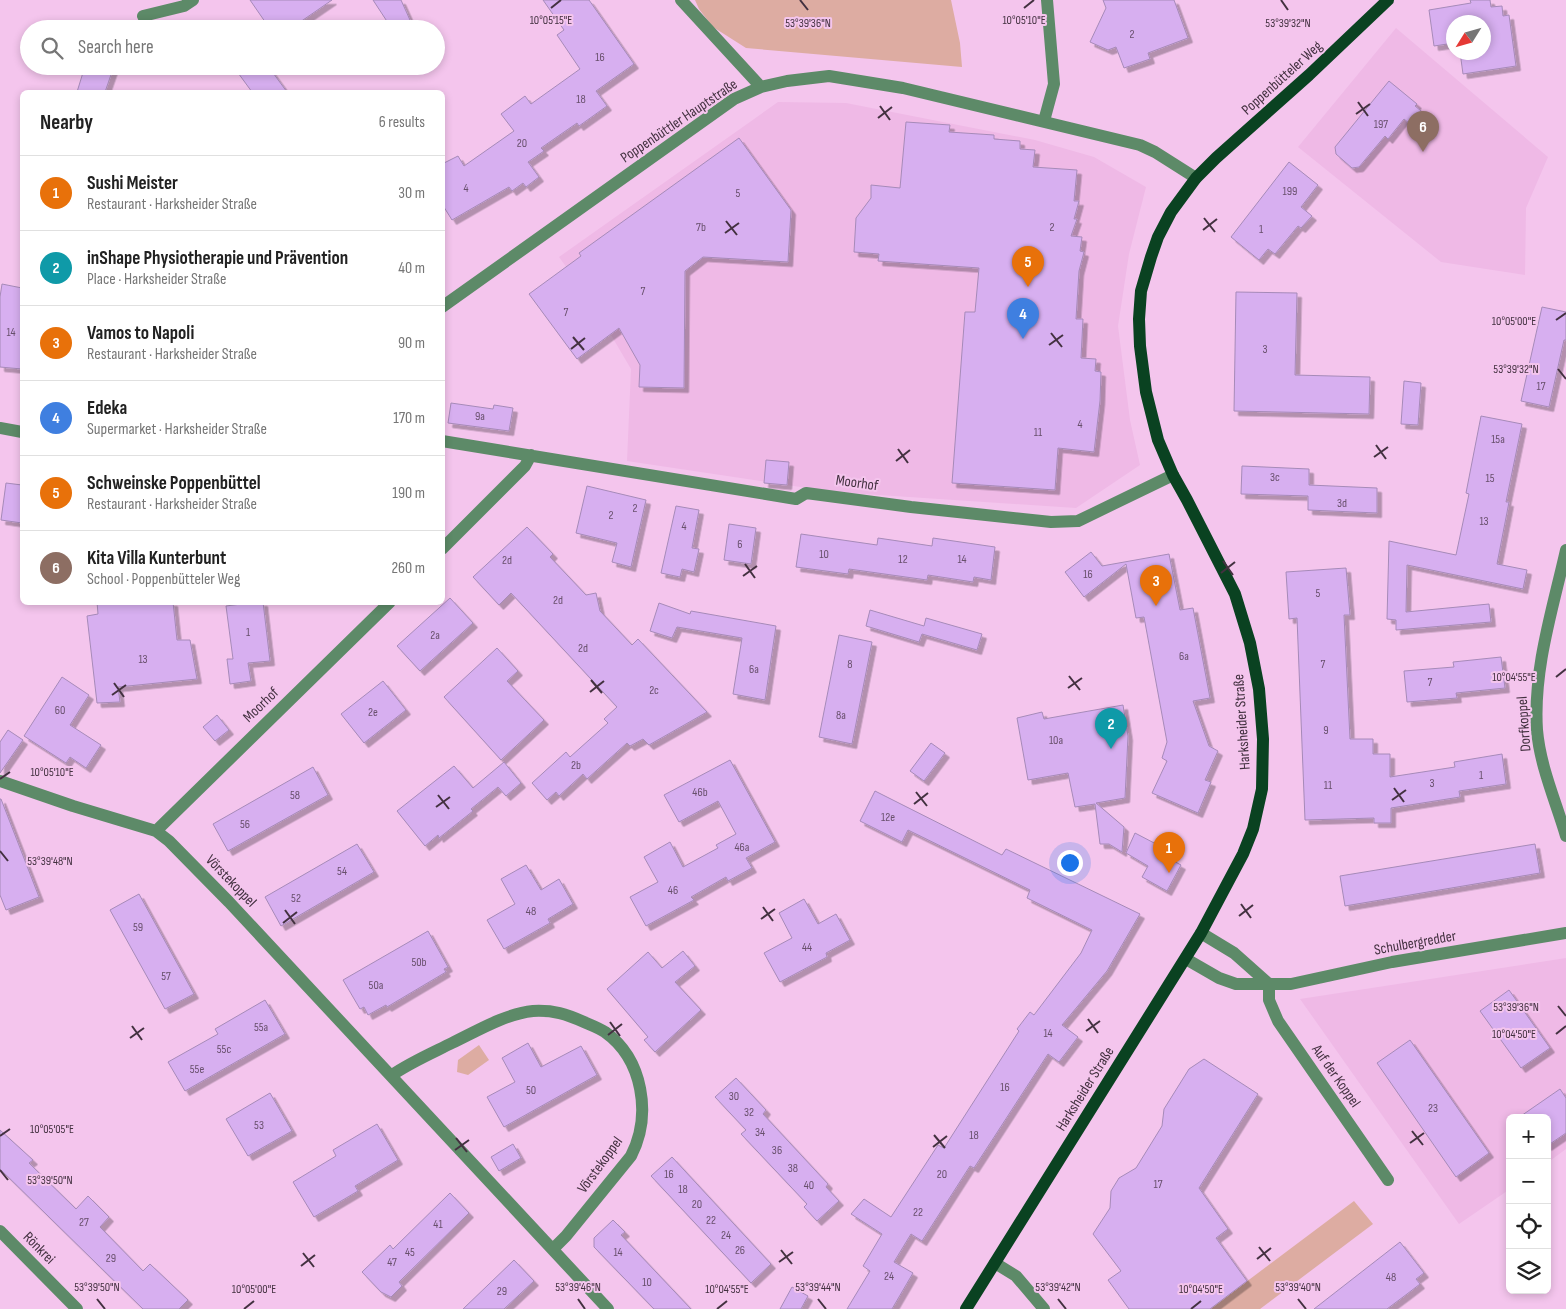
<!DOCTYPE html>
<html lang="en">
<head>
<meta charset="utf-8">
<style>
	body { margin:0; font-family:"Sofia Sans Condensed",sans-serif; background:#f6f6f6; color:#222 }
	.controls { position:absolute; right:15px; bottom:15px; display:grid; overflow:hidden; border-radius:8px; box-shadow:0 2px 8px #0003 }
	.controls button { width:45px; height:45px; display:grid; place-items:center; padding:0; border:0; border-bottom:1px solid #e0e0e0; background:#fff; color:#222; font:25px sans-serif }
	.compass { position:absolute; left:1446px; top:15px; width:45px; height:45px; border-radius:50%; background:#fff; box-shadow:0 2px 8px #0003; rotate:233deg }
	.you { position:absolute; left:1069px; top:862px; width:18px; height:18px; margin:-12px; border:4px solid #fff; border-radius:50%; background:#1a73e8; box-shadow:0 0 0 8px #1a73e833 }
	.badge { display:grid; place-items:center; width:32px; height:32px; border-radius:50%; background:#028844; color:#fff; font-size:16px; font-weight:700 }
	.pin { position:absolute; translate:-50% -41px; filter:drop-shadow(0 1px 2px #0008) }
	.pin::after { content:''; position:absolute; top:26px; width:18px; height:15px; background:inherit; clip-path:polygon(0 0,100% 0,50% 100%) }
	.list { margin:0; padding:0; list-style:none }
	h2 { display:flex; justify-content:space-between; align-items:center; height:65px; margin:0; padding:0 20px; font-size:21px }
	h2 small { font-size:16px; font-weight:400; color:#767676 }
	.list li { display:grid; grid-template-columns:32px 1fr auto; gap:15px; align-items:center; box-sizing:border-box; height:75px; padding:0 20px; border-top:1px solid #e0e0e0 }
	.list b { display:block; font-size:19px; white-space:nowrap }
	.list p { margin:0; font-size:16px; white-space:nowrap; color:#767676 }
	.list em { font-size:16px; font-style:normal; color:#767676 }
	.icon { flex:none; width:28px; height:28px; fill:none; stroke:currentColor; stroke-width:2; stroke-linecap:round; stroke-linejoin:round }
	.map { position:relative; flex:none; width:1566px; height:1309px; overflow:hidden }
	.search { position:absolute; background:#fff; box-shadow:0 2px 8px #0003; left:20px; top:20px; width:425px; height:55px; display:flex; align-items:center; gap:12px; box-sizing:border-box; padding:0 18px; border-radius:28px; color:#767676; font-size:19px }
	.panel { position:absolute; background:#fff; box-shadow:0 2px 8px #0003; left:20px; top:90px; width:425px; height:515px; border-radius:8px }
	.map>svg:first-child { display:block }
	.built { fill:#efb9e6 }
	.green { fill:#ddaca2 }
	.building { fill:#d7aff0; stroke:#a68ab8; filter:url(#shadow) }
	.lines { fill:none; stroke-linecap:round; stroke-linejoin:round }
	.minor { stroke:#5d8a68; stroke-width:12 }
	.major { stroke:#0a4221; stroke-width:12 }
	.ticks { fill:none; stroke:#433140; stroke-width:2 }
	.labels { text-anchor:middle; dominant-baseline:central; stroke-width:4; stroke-linejoin:round; paint-order:stroke }
	.number-label { font-size:12px; fill:#68506c }
	.street-label { font-size:15px; fill:#433140; stroke:#f4c5ed }
	.ticks-label { font-size:12px; text-anchor:middle; fill:#433140; stroke:#f4c5ed; stroke-width:4; stroke-linejoin:round; paint-order:stroke }
</style>
</head>
<body>
<div class="map">
<svg width="1566" height="1309" viewBox="0 0 1566 1309">
	<defs>
		<filter id="shadow"><feDropShadow dx="4.5" dy="4.5" stdDeviation="0" flood-color="#0004"/></filter>
	</defs>
	<rect width="100%" height="100%" fill="#f4c5ed"/>
	<path class="built" d="M1396,28L1548,157L1526,208L1525,275L1441,262L1298,147Z
		M778,102L846,103L1035,140L1094,157L1146,187L1129,254L1118,326L1130,420L1140,465L1076,508L834,492L627,461L631,369L591,301L559,257Z
		M1566,958V1149L1547,1163V1118H1510V1189L1459,1224L1300,999Z"/>
	<path class="green" d="M695,0H951L960,43L962,67L746,48L713,27L699,9Z
		M479,1045L489,1060L468,1075L457,1072L458,1060Z
		M1354,1201L1373,1224L1260,1309H1210Z"/>
	<path class="building" d="M250,0H332L290,29H270Z
		M373,0H401L414,29H392Z
		M543,0H589L634,64L596,91L607,106L579,126L577,123L541,148L544,151L528,162L539,177L526,187L523,183L512,191L509,187L452,220L442,204V164L458,156L464,166L514,131L501,114L525,96L531,104L580,69L557,35L564,30Z
		M1103,0H1174L1188,38L1148,53L1150,59L1124,68L1116,47L1108,50L1090,42L1106,8Z
		M1470,0H1490L1491,7L1502,6L1503,16L1509,15L1516,66L1463,74L1460,52H1484V22H1454V43L1434,46L1429,10L1471,3Z
		M85,66H114L105,92H77Z
		M233,66H268L287,92H252Z
		M1389,81L1417,104L1415,106L1426,115L1415,128L1404,119L1388,139L1385,136L1359,167L1352,168L1336,154L1335,147Z
		M906,122L950,125L949,132L994,135V139L1020,141V149L1035,150L1033,167L1077,170L1074,201H1079L1074,219H1077L1071,236L1082,237L1080,251L1084,252L1079,271L1076,319H1083L1081,358L1096,359L1095,371L1101,372L1100,401L1094,452L1058,448L1055,490L952,483L965,312H975L979,268L878,261L879,254L854,252L856,218L871,198V185L900,188Z
		M739,138L791,210L788,262L703,257L685,271L684,388L639,387L640,365L619,328L577,359L529,294L581,256L579,253Z
		M1289,162L1318,185L1301,207L1312,216L1301,228L1298,226L1275,254L1268,249L1259,260L1231,237Z
		M2,284L22,288V369L0,367V297Z
		M1236,292L1297,293L1295,375L1370,377L1369,414L1234,411Z
		M1542,307L1566,312V340H1564L1549,407L1521,401Z
		M1404,381L1421,383L1418,425L1401,424Z
		M451,403L493,409L494,405L513,408L509,431L448,423Z
		M1481,416L1522,424L1506,502H1509L1497,564L1527,570L1523,589L1407,565L1406,612L1489,604L1491,622L1396,630V620L1387,619L1389,541L1456,555L1469,494L1466,493Z
		M766,460L789,462L787,485L764,483Z
		M1242,466L1309,469V485L1377,488V513L1308,510V496L1241,494Z
		M6,483L22,485V523L1,520Z
		M587,486L646,500L631,567L612,562L617,543L576,533Z
		M676,506L699,510L692,548L699,549L694,572L682,569L680,577L661,573Z
		M729,524L756,528L751,564L724,560Z
		M527,527L553,554L550,557L586,595L596,593L600,611L632,645L638,639L707,712L649,745L643,739L630,746L627,743L587,779L583,774L559,796L556,792L547,800L532,783L566,752L570,757L608,723L604,719L617,707L511,593L499,605L473,577Z
		M801,534L877,545L878,538L932,546L933,538L995,547L991,580L974,577L973,582L928,575L927,580L849,569L848,574L796,567Z
		M1091,552L1102,566L1169,554L1180,610L1193,608L1210,698L1193,701L1209,746L1218,751L1205,780L1211,782L1198,813L1152,793L1167,761L1162,758L1167,742L1144,617L1136,618L1126,564L1084,597L1065,572Z
		M1346,568L1350,615H1344L1350,739H1373V754H1390V777L1455,767L1454,762L1502,754L1506,784L1459,791L1460,797L1391,808V823H1374V818L1305,820L1297,618L1289,619L1286,572Z
		M450,598L473,623L420,671L397,646Z
		M97,602H173L177,640H190L197,679L118,687L120,702L97,703L87,616L98,614Z
		M256,602H263L270,661L248,663L251,681L230,684L227,659H233L226,606Z
		M659,603L690,614L691,611L776,626L765,700L733,694L742,638L677,627L672,638L650,631Z
		M870,610L924,626L926,618L982,634L977,650L922,634L919,642L866,626Z
		M839,635L872,642L852,744L819,737Z
		M497,648L518,671L507,681L544,720L501,760L444,697Z
		M1501,657L1505,688L1456,693L1457,698L1407,702L1404,671L1454,667L1453,662Z
		M62,677L89,695L70,725L101,745L86,768L70,757L66,763L24,736Z
		M383,681L406,710L364,743L341,714Z
		M1123,705L1128,736L1125,798L1096,803L1124,827L1122,852L1109,844H1100L1095,804L1075,807L1068,773L1028,780L1017,718L1042,712L1044,719Z
		M217,715L229,730L215,741L203,727Z
		M8,730L23,740L0,773V742Z
		M931,743L945,753L924,781L910,771Z
		M730,760L775,842L746,858L752,868L728,881L726,877L691,897L694,900L646,926L630,897L658,882L644,857L670,842L683,867L718,848L716,845L736,834L718,801L679,822L664,795Z
		M504,762L521,783L506,796L498,787L471,809L473,811L439,838L438,835L425,846L397,811L454,766L473,788Z
		M313,767L328,795L228,851L213,824Z
		M875,791L1002,855L1006,849L1140,914L1107,971L1062,1025L1078,1037L1059,1062L1048,1054L974,1168L970,1166L922,1241L911,1234L894,1262L913,1273L892,1309H847L870,1271L863,1266L882,1234L851,1214L864,1199L891,1217L938,1145L944,1148L1019,1031L1017,1029L1030,1012L1034,1015L1081,953L1092,930L1027,898L1030,890L908,830L902,842L860,821Z
		M0,799H1L39,897L6,910L0,895Z
		M1135,833L1158,845L1155,851L1181,865L1167,891L1142,877L1148,866L1126,853Z
		M357,844L374,872L281,926L265,897Z
		M1535,844L1540,873L1345,906L1340,876Z
		M526,865L541,890L559,879L573,904L548,919L550,923L504,949L487,920L515,904L501,879Z
		M139,894L194,994L165,1009L110,910Z
		M804,899L818,924L836,914L850,940L826,953L827,957L780,982L764,953L792,938L779,913Z
		M428,931L448,967L444,969L446,972L387,1007L386,1005L368,1015L364,1007L360,1009L343,980Z
		M683,951L695,966L675,982L701,1010L655,1052L644,1040L648,1037L607,989L648,952L662,968Z
		M1509,990L1550,1048L1521,1068L1480,1011Z
		M265,1000L285,1034L185,1091L168,1062L218,1034L215,1029Z
		M1410,1040L1489,1153L1456,1177L1377,1063Z
		M528,1043L541,1067L581,1046L597,1075L504,1127L487,1097L515,1082L502,1058Z
		M1204,1059L1258,1094L1199,1188L1228,1229L1216,1238L1247,1281L1210,1309H1129L1108,1280L1121,1271L1093,1234L1110,1208L1111,1191L1119,1178L1136,1168L1162,1126L1164,1109L1189,1069Z
		M736,1078L766,1110L763,1114L828,1184L826,1187L839,1201L817,1221L804,1207L807,1204L741,1134L746,1130L715,1097Z
		M1560,1089L1566,1098V1133L1547,1146V1118H1518Z
		M270,1093L292,1131L248,1156L226,1119Z
		M377,1124L398,1160L355,1186L358,1191L314,1217L293,1182L336,1156L333,1150Z
		M0,1130L33,1160L29,1163L76,1209L88,1196L109,1217L100,1227L143,1271L150,1264L188,1300L179,1309H143L0,1169Z
		M513,1144L521,1158L499,1171L491,1157Z
		M672,1157L771,1264L751,1283L651,1176Z
		M450,1193L469,1213L399,1282L402,1286L391,1297L381,1292L362,1272L390,1245L393,1249Z
		M613,1220L625,1232L621,1235L691,1309H654L594,1247V1238Z
		M1400,1242L1424,1273L1416,1279L1420,1284L1407,1294L1387,1309H1314Z
		M514,1260L534,1281L504,1309H463Z
		M792,1287L808,1296L801,1309H780Z"/>
	<g class="lines">
		<path class="minor" d="M681,0L761,87
			M143,16L184,6L193,0
			M1044,121L1054,84L1047,0
			M442,307L734,99L761,87L787,81L829,76L903,88L1140,145L1155,152L1196,178
			M0,428L22,432
			M442,441L796,499L806,493L911,507L1051,522L1078,521L1173,475
			M442,549L525,466L531,455
			M1566,550C1553,608 1533,669 1537,730C1540,766 1556,802 1566,836
			M0,781L73,806L156,831L169,841L229,902L608,1309
			M156,831L390,602
			M1201,933L1234,953L1269,984
			M1186,959L1219,978L1236,984H1291L1392,962L1566,933
			M1269,984V1000L1278,1021L1388,1180
			M392,1075C411,1062 432,1053 452,1043C477,1031 505,1014 533,1011C554,1010 566,1014 584,1022C591,1025 599,1028 605,1032C643,1059 652,1115 631,1156L566,1236L553,1249
			M0,1231L77,1309
			M995,1263L1016,1276L1044,1309"/>
		<path class="major" d="M966,1309L1201,933L1243,854L1253,829L1262,789L1263,739L1259,689L1250,643L1235,594L1187,500L1173,475L1158,440L1146,392L1140,346L1139,319L1141,291L1151,257L1158,237L1171,212L1196,178L1216,158L1309,75L1388,0"/>
	</g>
	<path class="ticks" d="M800,0L808,10M1281,0L1288,10M551,8L561,0M1024,8L1034,0M1358,102L1368,116M880,106L890,120M1356,114L1370,104M878,118L892,107M1204,218L1215,232M726,221L737,235M1203,230L1217,219M725,233L739,223M1556,320L1566,313M1051,333L1062,347M573,337L584,350M1049,345L1063,335M571,349L585,338M1558,369L1566,379M1376,445L1386,459M898,449L908,463M1374,457L1388,447M896,461L910,450M1223,561L1233,575M745,564L755,578M1221,573L1235,562M743,576L757,566M1069,676L1080,690M1556,677L1566,669M591,680L602,693M114,683L124,697M1068,688L1082,678M590,692L604,681M112,695L126,685M0,779L10,772M1394,788L1404,802M916,792L927,806M438,795L449,809M1392,800L1406,790M914,804L928,793M436,807L450,797M0,851L8,861M1241,904L1251,918M763,907L773,921M285,910L295,924M1239,916L1253,905M761,919L775,909M283,923L297,912M1558,1006L1566,1016M1088,1019L1098,1033M610,1022L620,1036M132,1026L142,1040M1086,1031L1100,1021M1556,1034L1566,1026M608,1035L622,1024M130,1038L144,1028M1412,1131L1423,1145M934,1135L945,1148M0,1136L10,1129M456,1138L467,1152M1410,1143L1424,1133M933,1147L947,1136M455,1150L469,1140M0,1170L8,1180M1259,1247L1270,1261M781,1250L792,1264M303,1253L314,1267M1257,1259L1271,1248M779,1262L793,1252M301,1266L315,1255M97,1299L105,1309M578,1299L585,1309M818,1299L826,1309M1058,1299L1066,1309M1298,1299L1306,1309M244,1309L254,1301M717,1309L727,1301M1191,1309L1201,1301"/>
	<g class="labels">
		<g class="number-label">
			<text x="1132" y="34">2</text>
			<text x="600" y="57">16</text>
			<text x="581" y="99">18</text>
			<text x="1381" y="124">197</text>
			<text x="522" y="143">20</text>
			<text x="466" y="188">4</text>
			<text x="1290" y="191">199</text>
			<text x="738" y="193">5</text>
			<text x="701" y="227">7b</text>
			<text x="1052" y="227">2</text>
			<text x="1261" y="229">1</text>
			<text x="643" y="291">7</text>
			<text x="566" y="312">7</text>
			<text x="11" y="332">14</text>
			<text x="1265" y="349">3</text>
			<text x="1541" y="386">17</text>
			<text x="480" y="416">9a</text>
			<text x="1080" y="424">4</text>
			<text x="1038" y="432">11</text>
			<text x="1498" y="439">15a</text>
			<text x="1275" y="477">3c</text>
			<text x="1490" y="478">15</text>
			<text x="1342" y="503">3d</text>
			<text x="635" y="508">2</text>
			<text x="611" y="515">2</text>
			<text x="1484" y="521">13</text>
			<text x="684" y="526">4</text>
			<text x="740" y="544">6</text>
			<text x="824" y="554">10</text>
			<text x="903" y="559">12</text>
			<text x="962" y="559">14</text>
			<text x="507" y="560">2d</text>
			<text x="1088" y="574">16</text>
			<text x="1318" y="593">5</text>
			<text x="558" y="600">2d</text>
			<text x="248" y="632">1</text>
			<text x="435" y="635">2a</text>
			<text x="583" y="648">2d</text>
			<text x="1184" y="656">6a</text>
			<text x="143" y="659">13</text>
			<text x="850" y="664">8</text>
			<text x="1323" y="664">7</text>
			<text x="754" y="669">6a</text>
			<text x="1430" y="682">7</text>
			<text x="654" y="690">2c</text>
			<text x="60" y="710">60</text>
			<text x="373" y="712">2e</text>
			<text x="841" y="715">8a</text>
			<text x="1326" y="730">9</text>
			<text x="1056" y="740">10a</text>
			<text x="576" y="765">2b</text>
			<text x="1481" y="775">1</text>
			<text x="1432" y="783">3</text>
			<text x="1328" y="785">11</text>
			<text x="700" y="792">46b</text>
			<text x="295" y="795">58</text>
			<text x="888" y="817">12e</text>
			<text x="245" y="824">56</text>
			<text x="742" y="847">46a</text>
			<text x="342" y="871">54</text>
			<text x="673" y="890">46</text>
			<text x="296" y="898">52</text>
			<text x="531" y="911">48</text>
			<text x="138" y="927">59</text>
			<text x="807" y="947">44</text>
			<text x="419" y="962">50b</text>
			<text x="166" y="976">57</text>
			<text x="376" y="985">50a</text>
			<text x="261" y="1027">55a</text>
			<text x="1048" y="1033">14</text>
			<text x="224" y="1049">55c</text>
			<text x="197" y="1069">55e</text>
			<text x="1005" y="1087">16</text>
			<text x="531" y="1090">50</text>
			<text x="734" y="1096">30</text>
			<text x="1433" y="1108">23</text>
			<text x="749" y="1112">32</text>
			<text x="259" y="1125">53</text>
			<text x="760" y="1132">34</text>
			<text x="974" y="1135">18</text>
			<text x="777" y="1150">36</text>
			<text x="793" y="1168">38</text>
			<text x="669" y="1174">16</text>
			<text x="942" y="1174">20</text>
			<text x="1158" y="1184">17</text>
			<text x="809" y="1185">40</text>
			<text x="683" y="1189">18</text>
			<text x="697" y="1204">20</text>
			<text x="918" y="1212">22</text>
			<text x="711" y="1220">22</text>
			<text x="84" y="1222">27</text>
			<text x="438" y="1224">41</text>
			<text x="726" y="1235">24</text>
			<text x="740" y="1250">26</text>
			<text x="410" y="1252">45</text>
			<text x="618" y="1252">14</text>
			<text x="111" y="1258">29</text>
			<text x="392" y="1262">47</text>
			<text x="889" y="1276">24</text>
			<text x="1391" y="1277">48</text>
			<text x="647" y="1282">10</text>
			<text x="502" y="1291">29</text>
		</g>
		<g class="street-label">
			<text transform="translate(1282 78) rotate(-42)">Poppenbütteler Weg</text>
			<text transform="translate(679 121) rotate(-34)">Poppenbüttler Hauptstraße</text>
			<text transform="translate(857 483) rotate(8)">Moorhof</text>
			<text transform="translate(261 705) rotate(-44)">Moorhof</text>
			<text transform="translate(1242 722) rotate(-94)">Harksheider Straße</text>
			<text transform="translate(1524 724) rotate(-94)">Dorfkoppel</text>
			<text transform="translate(231 881) rotate(46)">Vörstekoppel</text>
			<text transform="translate(1415 943) rotate(-10)">Schulbergredder</text>
			<text transform="translate(1336 1076) rotate(55)">Auf der Koppel</text>
			<text transform="translate(1085 1089) rotate(-58)">Harksheider Straße</text>
			<text transform="translate(600 1165) rotate(-54)">Vörstekoppel</text>
			<text transform="translate(39 1248) rotate(45)">Rönkrei</text>
		</g>
	</g>
	<g class="ticks-label">
		<text x="551" y="24">10°05'15"E</text>
		<text x="1024" y="24">10°05'10"E</text>
		<text x="808" y="27">53°39'36"N</text>
		<text x="1288" y="27">53°39'32"N</text>
		<text x="1514" y="325">10°05'00"E</text>
		<text x="1516" y="373">53°39'32"N</text>
		<text x="1514" y="681">10°04'55"E</text>
		<text x="52" y="776">10°05'10"E</text>
		<text x="50" y="865">53°39'48"N</text>
		<text x="1516" y="1011">53°39'36"N</text>
		<text x="1514" y="1038">10°04'50"E</text>
		<text x="52" y="1133">10°05'05"E</text>
		<text x="50" y="1184">53°39'50"N</text>
		<text x="97" y="1291">53°39'50"N</text>
		<text x="578" y="1291">53°39'46"N</text>
		<text x="818" y="1291">53°39'44"N</text>
		<text x="1058" y="1291">53°39'42"N</text>
		<text x="1298" y="1291">53°39'40"N</text>
		<text x="254" y="1293">10°05'00"E</text>
		<text x="727" y="1293">10°04'55"E</text>
		<text x="1201" y="1293">10°04'50"E</text>
	</g>
</svg>
<div class="controls">
<button>+</button>
<button>−</button>
<button><svg class="icon" aria-label="locate" viewBox="0 0 24 24"><circle cx="12" cy="12" r="6"/><path d="M12 2v4M12 18v4M2 12h4M18 12h4"/></svg></button>
<button><svg class="icon" aria-label="layers" viewBox="0 0 24 24"><path d="M12 4l9 5-9 5-9-5zM3 14l9 5 9-5"/></svg></button>
</div>
<svg class="compass" viewBox="-18 -18 36 36"><path d="M0-13l5 13h-10z" fill="#e53935"/><path d="M0 13l5-13h-10z" fill="#767676"/></svg>
<div class="you"></div>
<div class="pin badge" style="left:1169px;top:873px;background:#e8710a">1</div>
<div class="pin badge" style="left:1111px;top:749px;background:#0f9aa8">2</div>
<div class="pin badge" style="left:1156px;top:606px;background:#e8710a">3</div>
<div class="pin badge" style="left:1023px;top:339px;background:#3f7fe0">4</div>
<div class="pin badge" style="left:1028px;top:287px;background:#e8710a">5</div>
<div class="pin badge" style="left:1423px;top:152px;background:#8d6e63">6</div>
<div class="search"><svg class="icon" aria-label="search" viewBox="0 0 24 24"><circle cx="10" cy="10" r="6"/><path d="M15 15l6 6"/></svg>Search here</div>
<section class="panel">
<h2>Nearby<small>6 results</small></h2>
<ul class="list">
<li><span class="badge" style="background:#e8710a">1</span><div><b>Sushi Meister</b><p>Restaurant · Harksheider Straße</p></div><em>30 m</em></li>
<li><span class="badge" style="background:#0f9aa8">2</span><div><b>inShape Physiotherapie und Prävention</b><p>Place · Harksheider Straße</p></div><em>40 m</em></li>
<li><span class="badge" style="background:#e8710a">3</span><div><b>Vamos to Napoli</b><p>Restaurant · Harksheider Straße</p></div><em>90 m</em></li>
<li><span class="badge" style="background:#3f7fe0">4</span><div><b>Edeka</b><p>Supermarket · Harksheider Straße</p></div><em>170 m</em></li>
<li><span class="badge" style="background:#e8710a">5</span><div><b>Schweinske Poppenbüttel</b><p>Restaurant · Harksheider Straße</p></div><em>190 m</em></li>
<li><span class="badge" style="background:#8d6e63">6</span><div><b>Kita Villa Kunterbunt</b><p>School · Poppenbütteler Weg</p></div><em>260 m</em></li>
</ul>
</section>
</div>
</body>
</html>
